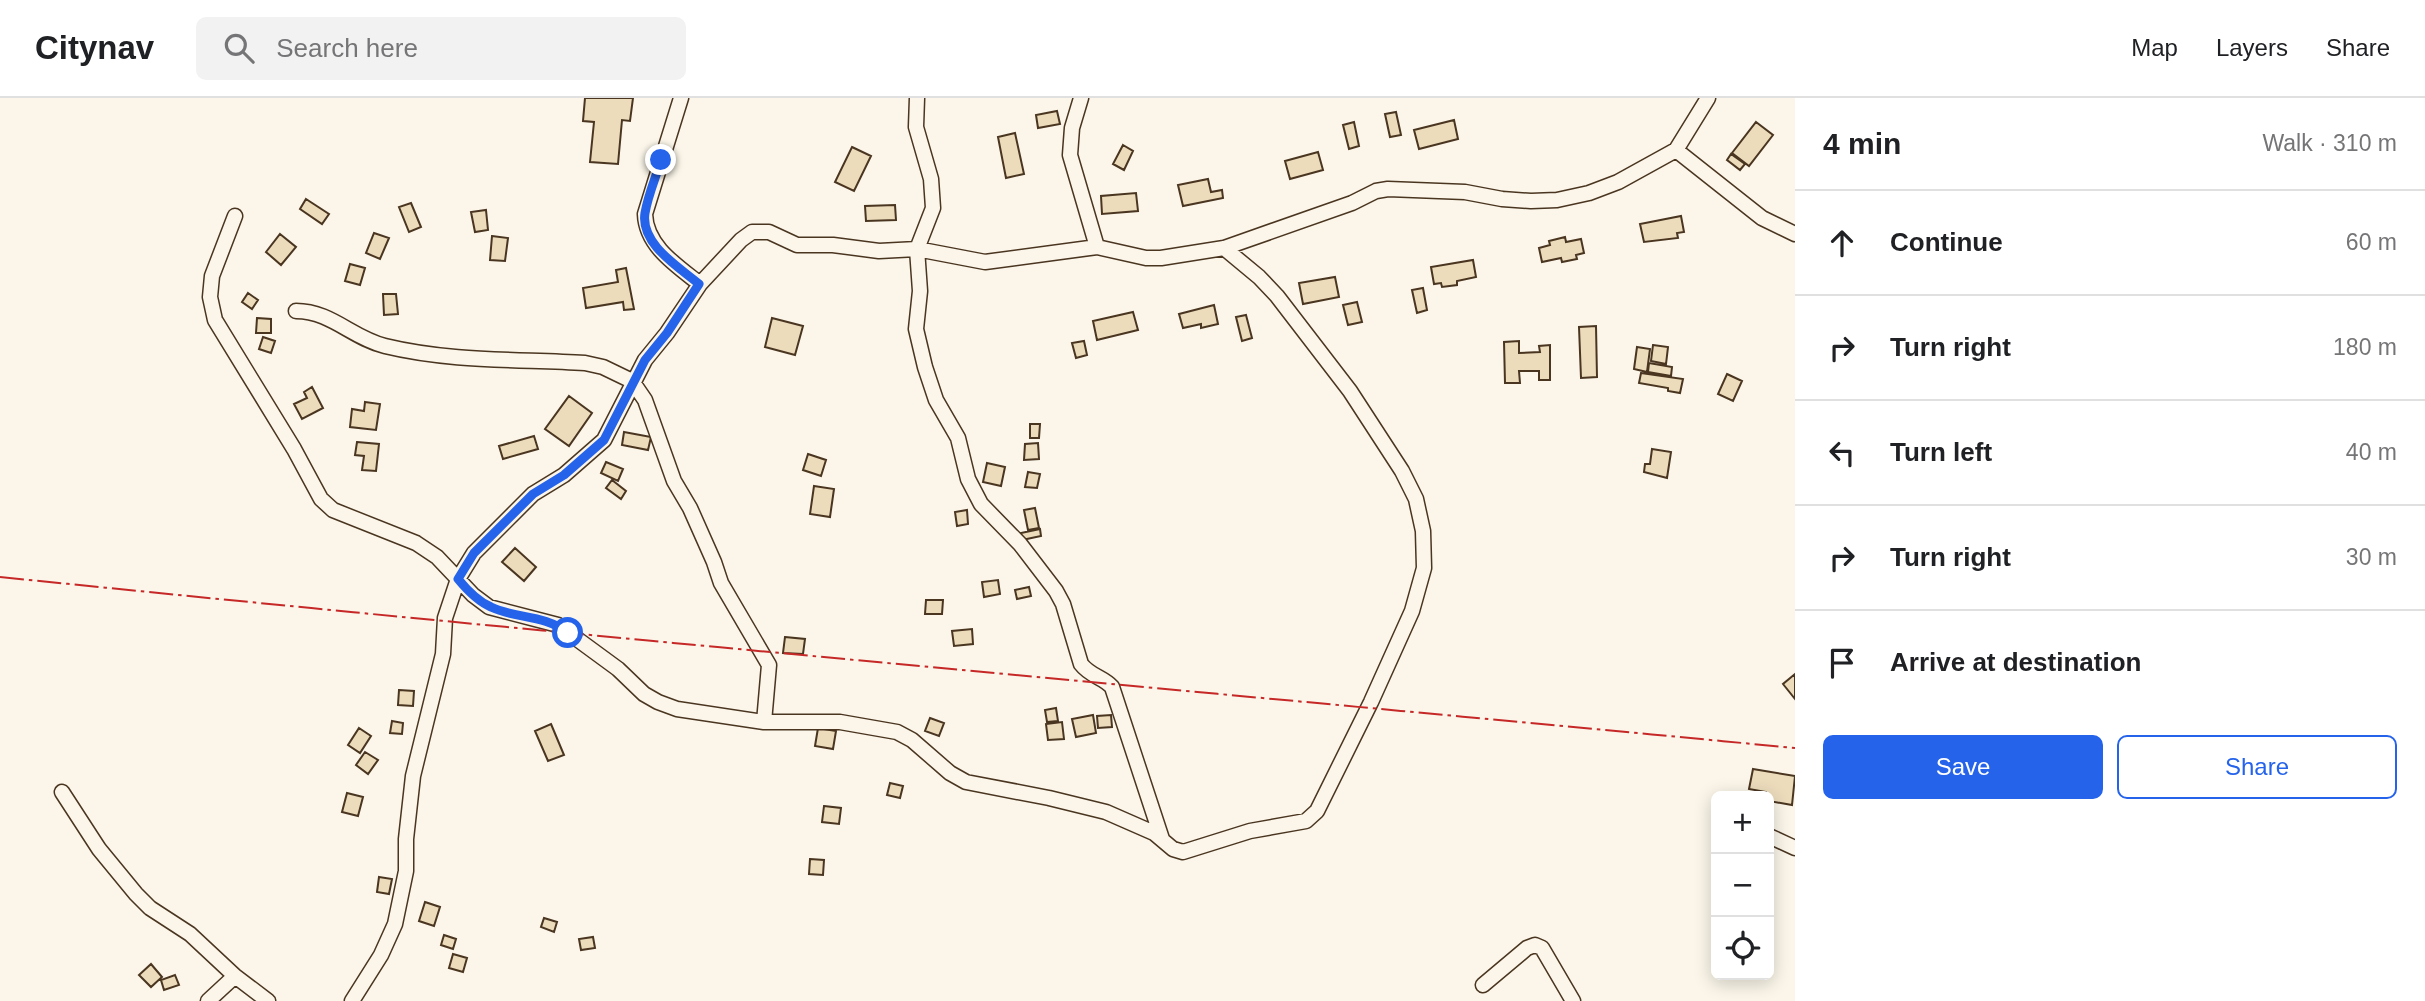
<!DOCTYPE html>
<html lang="en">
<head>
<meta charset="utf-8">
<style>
	body { margin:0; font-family:Arial,sans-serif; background:#f2f2f2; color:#202124 }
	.controls { position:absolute; right:21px; bottom:21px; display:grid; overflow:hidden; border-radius:10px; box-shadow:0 4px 18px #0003 }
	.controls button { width:63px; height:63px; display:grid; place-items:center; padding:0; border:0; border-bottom:2px solid #e0e0e0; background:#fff; color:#202124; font:35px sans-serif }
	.stop { position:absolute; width:21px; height:21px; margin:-16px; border:5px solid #2563eb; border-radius:50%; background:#fff }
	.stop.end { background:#2563eb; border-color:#fff; box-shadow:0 2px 7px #0008 }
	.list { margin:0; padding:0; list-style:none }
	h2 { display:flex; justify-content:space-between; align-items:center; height:91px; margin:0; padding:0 28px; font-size:30px }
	h2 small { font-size:23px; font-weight:400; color:#757577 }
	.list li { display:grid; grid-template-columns:46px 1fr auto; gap:21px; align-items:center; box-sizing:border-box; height:105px; padding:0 28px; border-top:2px solid #e0e0e0 }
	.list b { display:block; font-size:26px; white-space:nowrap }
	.list em { font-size:23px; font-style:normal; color:#757577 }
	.actions { display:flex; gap:14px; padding:21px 28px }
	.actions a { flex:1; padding:16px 0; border:2px solid #2563eb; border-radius:10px; text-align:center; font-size:24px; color:#2563eb }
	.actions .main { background:#2563eb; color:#fff }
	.icon { flex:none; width:38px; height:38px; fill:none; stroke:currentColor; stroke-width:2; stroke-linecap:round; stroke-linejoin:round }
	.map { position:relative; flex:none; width:1795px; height:903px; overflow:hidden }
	header { display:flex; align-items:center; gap:42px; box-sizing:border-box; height:98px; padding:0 35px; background:#fff; border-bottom:2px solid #e0e0e0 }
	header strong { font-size:33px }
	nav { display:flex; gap:38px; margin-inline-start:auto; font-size:24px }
	.search { width:490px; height:63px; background:#f2f2f2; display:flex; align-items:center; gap:18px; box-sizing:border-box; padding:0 24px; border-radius:10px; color:#757577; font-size:26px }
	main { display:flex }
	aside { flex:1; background:#fff }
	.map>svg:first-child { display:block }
	.building { fill:#ecdcbc; stroke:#4a3520; stroke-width:2 }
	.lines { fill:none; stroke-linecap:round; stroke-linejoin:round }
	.minor-casing { stroke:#4a3520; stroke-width:17 }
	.minor { stroke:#fbf6e9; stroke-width:14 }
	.power { stroke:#c62828; stroke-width:2; stroke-dasharray:24 5 3.5 5; stroke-linecap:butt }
	.route { stroke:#2563eb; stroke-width:9 }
</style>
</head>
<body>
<header>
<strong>Citynav</strong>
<div class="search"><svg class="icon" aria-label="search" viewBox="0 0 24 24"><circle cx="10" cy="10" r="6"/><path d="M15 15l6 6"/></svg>Search here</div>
<nav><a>Map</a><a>Layers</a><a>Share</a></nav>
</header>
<main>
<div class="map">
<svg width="1795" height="903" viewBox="0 0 1795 903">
	<rect width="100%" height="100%" fill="#fbf6e9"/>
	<path class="building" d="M585,0H633L630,23L622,22L618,66L590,64L594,24L583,23Z
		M1057,13L1060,26L1038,30L1036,17Z
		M1396,14L1401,37L1390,39L1385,16Z
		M1454,22L1458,41L1419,51L1414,32Z
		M1354,24L1359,48L1349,51L1343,27Z
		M1756,24L1773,37L1749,68L1732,55Z
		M1015,35L1024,76L1006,80L998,39Z
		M1123,47L1133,53L1124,72L1113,66Z
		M852,49L871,58L854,93L835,84Z
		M1318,54L1323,72L1290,81L1285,63Z
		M1731,56L1745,66L1740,72L1727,62Z
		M1208,81L1211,94L1222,92L1223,100L1183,108L1178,87Z
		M1136,95L1138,113L1102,116L1101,98Z
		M306,101L329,116L322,126L300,111Z
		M411,105L421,129L409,134L399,109Z
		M895,107L896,122L866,123L865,108Z
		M486,112L488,132L475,134L471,114Z
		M1681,118L1684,134L1677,135L1678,140L1644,144L1640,126Z
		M374,135L389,140L380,161L366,155Z
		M280,136L296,149L281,167L266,154Z
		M492,138L508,140L505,163L490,162Z
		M1565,139L1566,144L1581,141L1584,155L1576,157L1577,161L1562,164L1561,160L1542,164L1539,150L1550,147L1549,143Z
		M1473,162L1476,179L1457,183V187L1442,189L1441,185L1434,186L1431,169Z
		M350,166L365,170L360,187L345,183Z
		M626,170L634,211L624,212L623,204L586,210L583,190L618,184L616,172Z
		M1335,179L1339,199L1303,206L1299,185Z
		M1423,190L1427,212L1417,215L1412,192Z
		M248,195L258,202L252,211L242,204Z
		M383,196H396L398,216L384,217Z
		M1357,204L1362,224L1348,227L1343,207Z
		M1214,207L1218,226L1201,230V226L1183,230L1179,216Z
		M1133,214L1138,232L1097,242L1093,223Z
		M1246,217L1252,240L1242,243L1236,219Z
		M257,220L271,221V235H256Z
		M772,220L803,228L795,257L765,249Z
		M1596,228L1597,279L1581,280L1579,229Z
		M263,239L275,243L271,255L259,251Z
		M1084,243L1087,257L1076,260L1072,245Z
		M1519,243V255L1540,254L1539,248L1550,247V282H1539V273H1519L1520,285H1505L1504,244Z
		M1653,247L1668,249L1666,266L1651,263Z
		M1637,249L1650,251L1647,274L1634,271Z
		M1649,265L1672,269L1671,278L1648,274Z
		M1641,275L1683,281L1680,295L1668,293V290L1639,285Z
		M1727,276L1742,283L1733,303L1718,296Z
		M312,289L323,310L302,321L294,306L307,300L304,294Z
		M569,298L592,315L569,348L545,331Z
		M365,304L380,306L376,332L350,329L352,311L364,313Z
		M1030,326H1040L1039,340H1030Z
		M624,334L651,339L648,352L622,347Z
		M534,338L538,351L503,361L499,348Z
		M357,344L379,346L376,373L362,372L364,358L355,357Z
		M1038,345L1039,361L1024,362L1025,346Z
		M1652,351L1671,354L1667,380L1644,374L1645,366H1650Z
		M808,356L826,362L821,378L803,372Z
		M606,364L623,371L618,383L601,375Z
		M987,365L1005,369L1001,388L983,384Z
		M1028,374L1040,376L1037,390L1025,389Z
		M612,382L626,393L621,401L606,390Z
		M814,388L834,391L830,419L810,416Z
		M1035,410L1039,430L1028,432L1024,412Z
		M967,412L968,426L957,428L955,414Z
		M1040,431L1041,438L1022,442L1021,435Z
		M515,450L536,469L524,483L502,464Z
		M998,482L1000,496L984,499L982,484Z
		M1029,489L1031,498L1017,501L1015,492Z
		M926,502H943L942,516H925Z
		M972,531L973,546L954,548L952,533Z
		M785,539L805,541L803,556L783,555Z
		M1795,576V601L1783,586Z
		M399,592L414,593L413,608L398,607Z
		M1056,610L1058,623L1047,624L1045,612Z
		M1093,617L1096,635L1076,639L1072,621Z
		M1111,617L1112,629L1098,630L1097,618Z
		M930,620L944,625L939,638L925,633Z
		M392,623L403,625L402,636L390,635Z
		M1062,624L1064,641L1048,642L1046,626Z
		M551,626L564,657L548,663L535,633Z
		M359,630L371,638L360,655L348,647Z
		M818,630L836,633L833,651L815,648Z
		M365,654L378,662L368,676L356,667Z
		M1753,671L1795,678L1792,707L1769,703V698H1765L1766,694L1749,691Z
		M890,685L903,688L900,700L887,697Z
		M347,695L363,699L358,718L342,714Z
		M824,708L841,710L839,726L822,724Z
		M810,761L824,762L823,777L809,776Z
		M379,779L392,781L389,796L377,794Z
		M425,804L440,809L434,828L419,823Z
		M544,820L557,824L554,834L541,829Z
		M444,837L456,841L453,851L441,847Z
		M593,839L595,850L581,852L579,841Z
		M453,856L467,860L463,874L449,870Z
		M151,866L162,879L151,889L139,877Z
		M175,877L179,887L164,892L161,882Z"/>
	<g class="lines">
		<defs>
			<path id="minor" d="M681,0L645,116C646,148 676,167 700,186
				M917,0L916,29L931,81L933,110L917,151L920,193L916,231L925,269L936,302L958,340L968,381L981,406L1020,446L1056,493L1063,506L1081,566C1090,578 1103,579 1112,589L1162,741
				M1081,0L1072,30L1070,57L1097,149
				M1676,52L1762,120L1795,136
				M235,118L212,178L210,199L215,222L294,351L321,401L333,412L416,445L437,459L473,497L489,509L558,527L618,571L644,596L658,604L677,611L764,624H840L897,634L912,642L950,675L966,684L1049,700L1106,714L1154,735L1173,751L1183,754L1250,733L1306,723L1317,713L1371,604L1412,513L1424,470L1423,433L1416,401L1402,373L1350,293L1277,198L1259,179L1224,150
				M296,213C331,213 352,240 385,248C451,264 518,261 585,265L603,269L632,283L645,302L674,383L690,410L714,464L721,485L769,567L764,624
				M62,694L99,751L136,796L150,810L190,836L235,878L268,903
				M1769,738L1795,750
				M1483,887L1527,850L1535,847L1542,850L1573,903
				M208,903L235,878
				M352,903L381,857L395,826L406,773V741L413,678L443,556L445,520L458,481L474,455L533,396L564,377L604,342L645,262L667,235L700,186L741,142L752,134H769L797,147H833L879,153L917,151L985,164L1097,149L1146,160H1161L1224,150L1352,105L1376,93L1388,91L1465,94L1502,101L1531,103L1557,102L1589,95L1618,84L1676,52L1708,0"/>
		</defs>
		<use href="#minor" class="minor-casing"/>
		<use href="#minor" class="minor"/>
		<path class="power" d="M0,479C598,540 1197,593 1795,650"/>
	</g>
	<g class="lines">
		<path class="route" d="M568,535C544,516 516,521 491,509C477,503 467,492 458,481L474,455L533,396L564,377L604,342L645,262L667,235L699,186C679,169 640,146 645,115C648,97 656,79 661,62"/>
	</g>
</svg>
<div class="controls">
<button>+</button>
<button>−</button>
<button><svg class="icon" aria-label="locate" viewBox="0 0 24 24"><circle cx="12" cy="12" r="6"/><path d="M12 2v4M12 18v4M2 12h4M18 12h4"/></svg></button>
</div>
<div class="stop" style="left:568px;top:535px"></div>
<div class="stop end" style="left:661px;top:62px"></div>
</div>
<aside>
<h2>4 min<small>Walk · 310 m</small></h2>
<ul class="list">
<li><svg class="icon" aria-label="ahead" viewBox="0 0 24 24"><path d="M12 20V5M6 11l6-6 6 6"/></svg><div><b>Continue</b></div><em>60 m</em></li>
<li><svg class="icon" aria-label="right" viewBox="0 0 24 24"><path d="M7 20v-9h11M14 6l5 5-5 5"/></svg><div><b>Turn right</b></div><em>180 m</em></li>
<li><svg class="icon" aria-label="left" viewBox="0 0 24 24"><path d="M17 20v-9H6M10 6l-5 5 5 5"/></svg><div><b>Turn left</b></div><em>40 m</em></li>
<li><svg class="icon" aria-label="right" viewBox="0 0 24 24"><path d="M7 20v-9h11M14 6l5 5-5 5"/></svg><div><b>Turn right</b></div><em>30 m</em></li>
<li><svg class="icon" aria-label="arrive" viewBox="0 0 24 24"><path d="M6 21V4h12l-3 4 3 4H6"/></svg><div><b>Arrive at destination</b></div></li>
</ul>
<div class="actions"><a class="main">Save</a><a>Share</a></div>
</aside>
</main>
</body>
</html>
